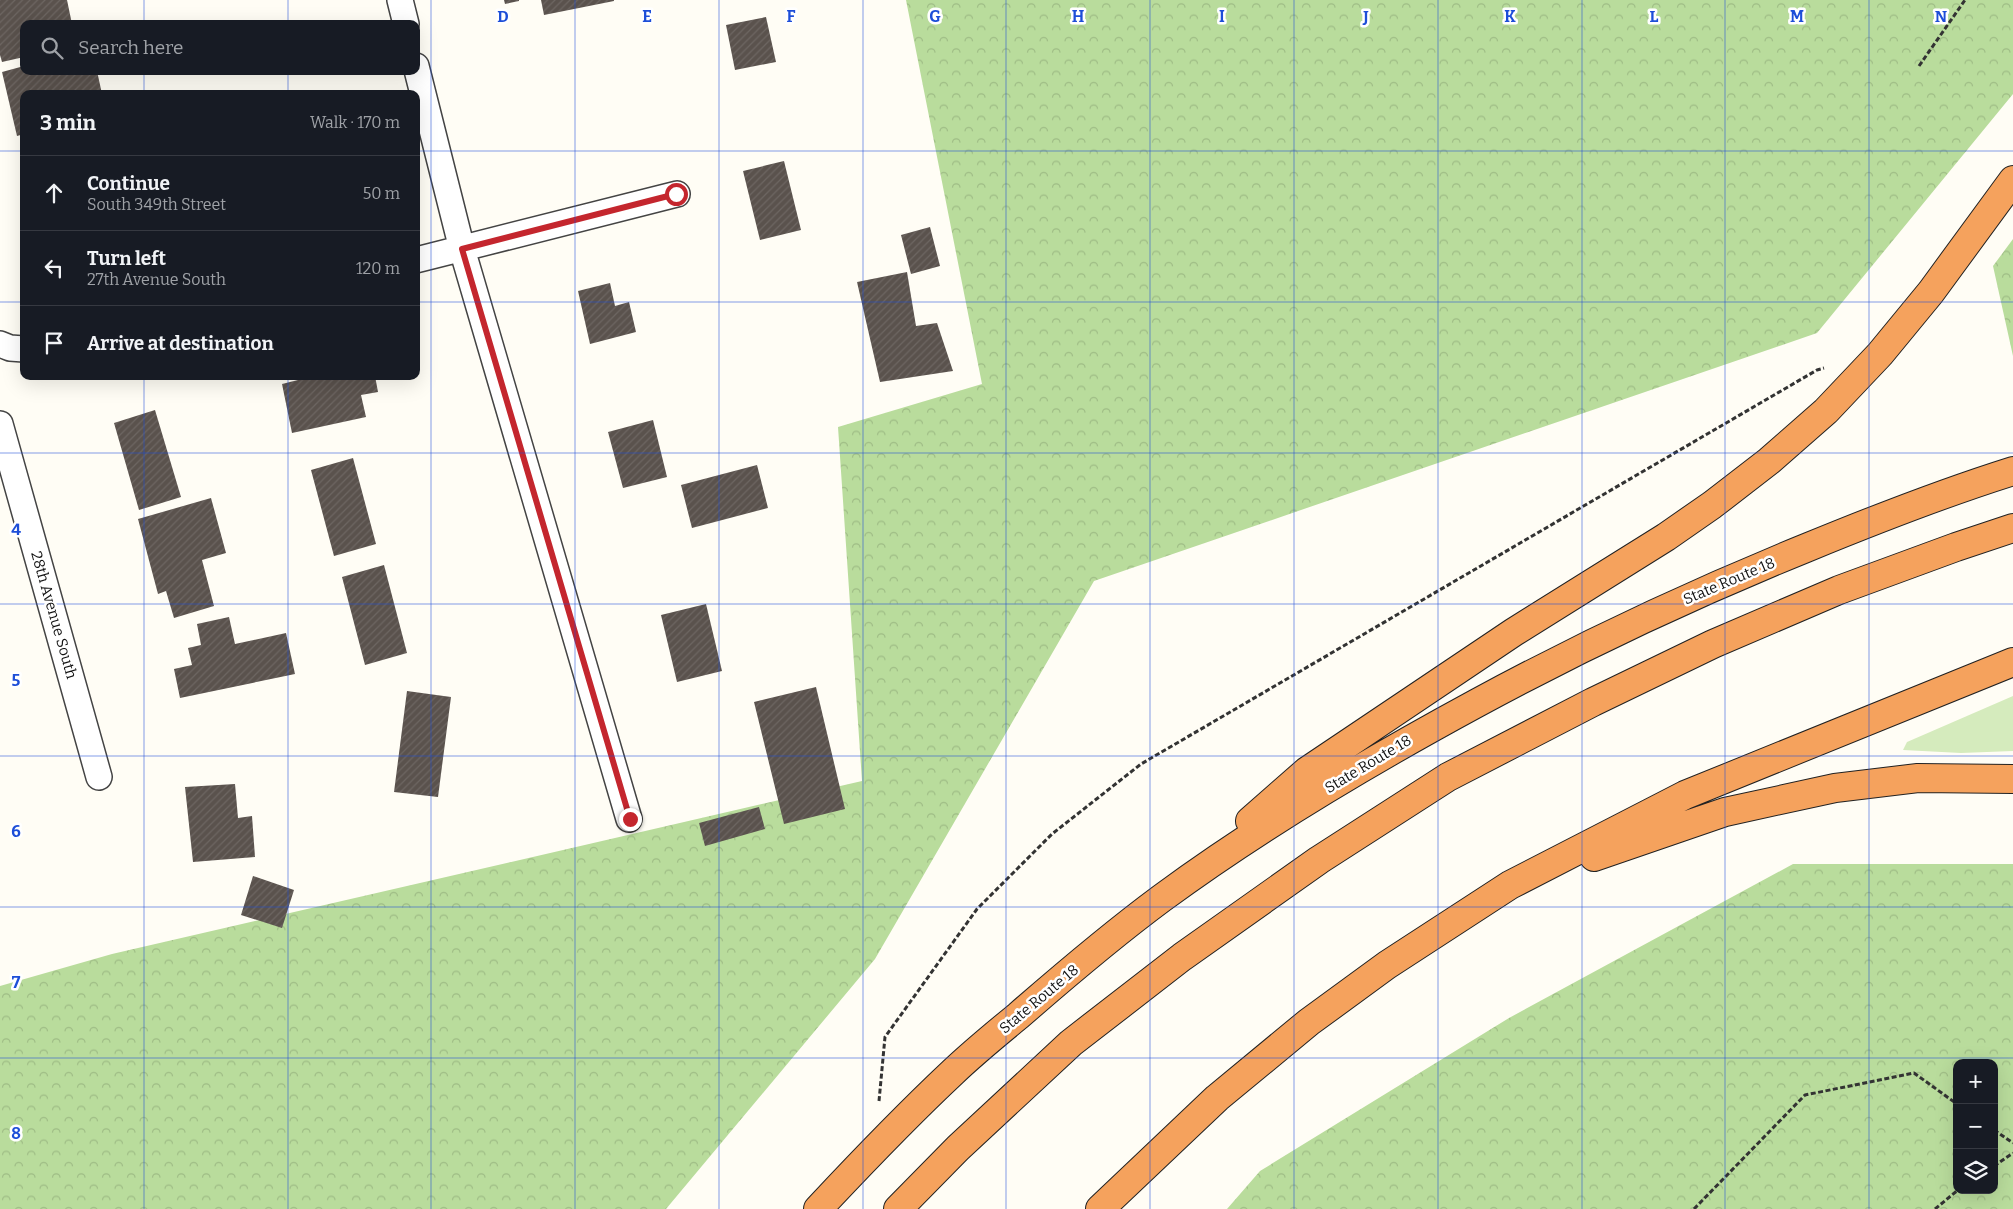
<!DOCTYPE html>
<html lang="en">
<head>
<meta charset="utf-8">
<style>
	body { margin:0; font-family:Bitter,serif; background:#20242c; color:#f1f3f6 }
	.controls { position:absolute; right:15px; bottom:15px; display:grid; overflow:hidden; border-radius:10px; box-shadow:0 5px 20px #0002 }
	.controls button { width:45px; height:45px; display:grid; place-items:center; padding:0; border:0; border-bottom:1px solid #363941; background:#171b24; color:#f1f3f6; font:25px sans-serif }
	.stop { position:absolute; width:15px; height:15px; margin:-11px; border:4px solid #c4262e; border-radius:50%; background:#fff }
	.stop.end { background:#c4262e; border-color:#fff; box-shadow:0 1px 5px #0008 }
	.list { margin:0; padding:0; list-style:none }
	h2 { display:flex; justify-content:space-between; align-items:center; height:65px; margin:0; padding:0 20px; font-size:21px }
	h2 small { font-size:16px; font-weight:400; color:#9ea1a6 }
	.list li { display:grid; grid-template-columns:32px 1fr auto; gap:15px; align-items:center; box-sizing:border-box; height:75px; padding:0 20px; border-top:1px solid #363941 }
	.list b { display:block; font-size:19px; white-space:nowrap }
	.list p { margin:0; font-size:16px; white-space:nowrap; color:#9ea1a6 }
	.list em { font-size:16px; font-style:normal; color:#9ea1a6 }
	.icon { flex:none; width:28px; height:28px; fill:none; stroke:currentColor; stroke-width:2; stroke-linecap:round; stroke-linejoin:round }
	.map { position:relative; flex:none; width:2013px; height:1209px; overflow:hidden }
	.search { position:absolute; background:#171b24; box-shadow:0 5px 20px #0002; left:20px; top:20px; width:400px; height:55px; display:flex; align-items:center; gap:12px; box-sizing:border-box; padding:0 18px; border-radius:10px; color:#9ea1a6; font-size:19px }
	.panel { position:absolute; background:#171b24; box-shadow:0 5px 20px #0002; left:20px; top:90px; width:400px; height:290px; border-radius:10px }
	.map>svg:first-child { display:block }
	.grass { fill:#d5ebbd }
	.forest { fill:url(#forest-crowns); fill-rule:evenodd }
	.building { fill:url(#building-hatch) }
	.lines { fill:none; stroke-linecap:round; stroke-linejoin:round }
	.street-casing { stroke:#444; stroke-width:28 }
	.highway-casing { stroke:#222; stroke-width:30 }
	.path { stroke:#333; stroke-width:3; stroke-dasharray:5 2.5; stroke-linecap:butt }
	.street { stroke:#fff; stroke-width:25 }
	.highway { stroke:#f5a25d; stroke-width:28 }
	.route { stroke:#c4262e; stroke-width:6 }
	.grid { fill:none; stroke:#1d4ed8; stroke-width:1; stroke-opacity:0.55 }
	.labels { text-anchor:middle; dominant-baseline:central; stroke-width:5; stroke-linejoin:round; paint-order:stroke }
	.street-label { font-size:15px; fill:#111; stroke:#fff }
	.grid-label { font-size:16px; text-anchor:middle; font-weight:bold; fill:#1d4ed8; stroke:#fff; stroke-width:5; stroke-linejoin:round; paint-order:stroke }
</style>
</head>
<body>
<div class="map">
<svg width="2013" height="1209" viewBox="0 0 2013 1209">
	<defs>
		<pattern id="forest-crowns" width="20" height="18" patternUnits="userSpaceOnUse" patternTransform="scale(1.25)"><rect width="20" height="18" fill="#b9dc9c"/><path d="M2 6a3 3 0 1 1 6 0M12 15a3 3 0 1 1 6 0" fill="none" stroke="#9ebc85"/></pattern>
		<pattern id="building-hatch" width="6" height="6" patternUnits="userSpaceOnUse" patternTransform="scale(1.25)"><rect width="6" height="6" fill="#5a524d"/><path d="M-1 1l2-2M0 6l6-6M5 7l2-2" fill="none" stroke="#6d6662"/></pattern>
	</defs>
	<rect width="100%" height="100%" fill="#fffdf5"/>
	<path class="grass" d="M2013,696V751L1961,753L1903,750L1907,742Z"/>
	<path class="forest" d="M906,0H2013V94L1817,333L1094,581L875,959L666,1209H0V986L112,954L862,781L838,427L982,384Z
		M2013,239V356L1993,266Z
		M1793,864H2013V1209H1227L1260,1171L1509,1018ZM1957,1063H1994V1190H1957Z"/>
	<path class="building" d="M0,0H67L72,24H24V57L2,62L0,55Z
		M504,0H519V1L505,4Z
		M541,0H614V1L544,15Z
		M766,17L776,62L735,70L726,25Z
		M24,66V71H97L102,94H24V134L17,136L2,72Z
		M784,161L801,230L760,240L743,171Z
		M930,227L940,266L911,274L901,235Z
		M907,272L916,326L937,323L953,371L880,382L857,282Z
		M610,283L615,306L629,302L636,332L590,344L578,291Z
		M314,376H375L378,392L361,395L366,417L292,433L282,384Z
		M155,410L181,497L139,510L114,423Z
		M653,420L667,477L623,488L608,432Z
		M353,458L376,544L334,556L311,470Z
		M757,465L768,508L692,528L681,485Z
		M211,498L226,553L202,560L214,606L174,618L166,591L158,594L138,519Z
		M384,565L407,653L365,665L342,577Z
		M706,604L722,671L677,682L661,615Z
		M229,617L235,644L286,633L295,674L180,698L174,669L192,665L188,648L201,645L197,624Z
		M816,687L845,809L784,824L754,702Z
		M407,691L451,697L438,797L394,792Z
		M235,784L238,818L252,816L255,857L193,862L185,787Z
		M759,807L765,829L705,846L699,823Z
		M253,876L294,890L282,928L241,915Z"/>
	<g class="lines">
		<defs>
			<path id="street" d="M400,0L406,24
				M416,66L462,249L629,819
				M416,260L677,194
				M0,344L10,348L24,349
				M0,424L99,777"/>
			<path id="highway" d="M1250,821L1307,771L1514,632L1666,537L1712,505L1769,461L1826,411L1880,354L1931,292L2013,180
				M1594,857L1725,812L1835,788L1918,778L2013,779
				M818,1209C862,1162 906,1116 953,1072C974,1052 996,1034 1018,1016C1065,975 1112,935 1162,898C1261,825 1368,762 1477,703C1584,645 1693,594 1806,548C1874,520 1943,493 2013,471
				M898,1209L958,1148L1071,1043L1182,957L1319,860L1448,777L1593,702L1713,644L1839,590L1956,547L2013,528
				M1100,1209L1217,1098L1309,1022L1387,965L1510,885L1685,795L2013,662"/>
		</defs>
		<use href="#street" class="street-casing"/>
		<use href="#highway" class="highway-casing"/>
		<path class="path" d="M1919,66L1965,0
			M879,1101L885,1037L977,909L1052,834L1141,764L1817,370L1824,368
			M1994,1130L2013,1143
			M1994,1166L2013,1153
			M1694,1209L1805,1095L1914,1073L1957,1104
			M1935,1209L1958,1190"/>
		<use href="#street" class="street"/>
		<use href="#highway" class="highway"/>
	</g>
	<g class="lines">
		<path class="route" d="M630,819L462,249L676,194"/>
	</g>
	<path class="grid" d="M144,0V24M288,0V24M431,0V1209M575,0V1209M719,0V1209M863,0V1209M1006,0V1209M1150,0V1209M1294,0V1209M1438,0V1209M1582,0V1209M1725,0V1209M1869,0V1209M144,71V94M288,71V94M0,151H24M416,151H2013M0,302H24M416,302H2013M144,376V1209M288,376V1209M0,453H2013M0,604H2013M0,756H2013M0,907H2013M0,1058H2013"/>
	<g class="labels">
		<g class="street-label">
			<text transform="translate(1729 581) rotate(-23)">State Route 18</text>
			<text transform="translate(54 615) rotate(74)">28th Avenue South</text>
			<text transform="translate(1368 764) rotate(-31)">State Route 18</text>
			<text transform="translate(1039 999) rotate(-40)">State Route 18</text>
		</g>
	</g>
	<g class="grid-label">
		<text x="503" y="22">D</text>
		<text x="647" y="22">E</text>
		<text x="791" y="22">F</text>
		<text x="935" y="22">G</text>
		<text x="1078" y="22">H</text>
		<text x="1222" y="22">I</text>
		<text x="1366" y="22">J</text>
		<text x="1510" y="22">K</text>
		<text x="1654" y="22">L</text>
		<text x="1797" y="22">M</text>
		<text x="1941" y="22">N</text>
		<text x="16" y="535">4</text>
		<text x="16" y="686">5</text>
		<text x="16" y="837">6</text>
		<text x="16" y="988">7</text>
		<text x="16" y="1139">8</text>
	</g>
</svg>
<div class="controls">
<button>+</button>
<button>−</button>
<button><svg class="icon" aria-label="layers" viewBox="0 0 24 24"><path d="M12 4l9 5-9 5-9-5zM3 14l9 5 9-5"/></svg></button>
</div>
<div class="stop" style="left:676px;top:194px"></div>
<div class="stop end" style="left:630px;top:819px"></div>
<div class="search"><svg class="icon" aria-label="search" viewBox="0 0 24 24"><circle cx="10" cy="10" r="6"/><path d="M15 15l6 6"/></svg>Search here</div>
<section class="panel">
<h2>3 min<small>Walk · 170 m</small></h2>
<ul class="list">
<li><svg class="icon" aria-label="ahead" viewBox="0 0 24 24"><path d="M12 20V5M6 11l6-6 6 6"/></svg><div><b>Continue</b><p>South 349th Street</p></div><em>50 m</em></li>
<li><svg class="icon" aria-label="left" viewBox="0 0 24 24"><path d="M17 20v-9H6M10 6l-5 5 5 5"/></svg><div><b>Turn left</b><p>27th Avenue South</p></div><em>120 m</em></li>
<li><svg class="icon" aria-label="arrive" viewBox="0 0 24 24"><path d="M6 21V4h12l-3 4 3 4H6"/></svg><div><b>Arrive at destination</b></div></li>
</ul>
</section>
</div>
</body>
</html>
